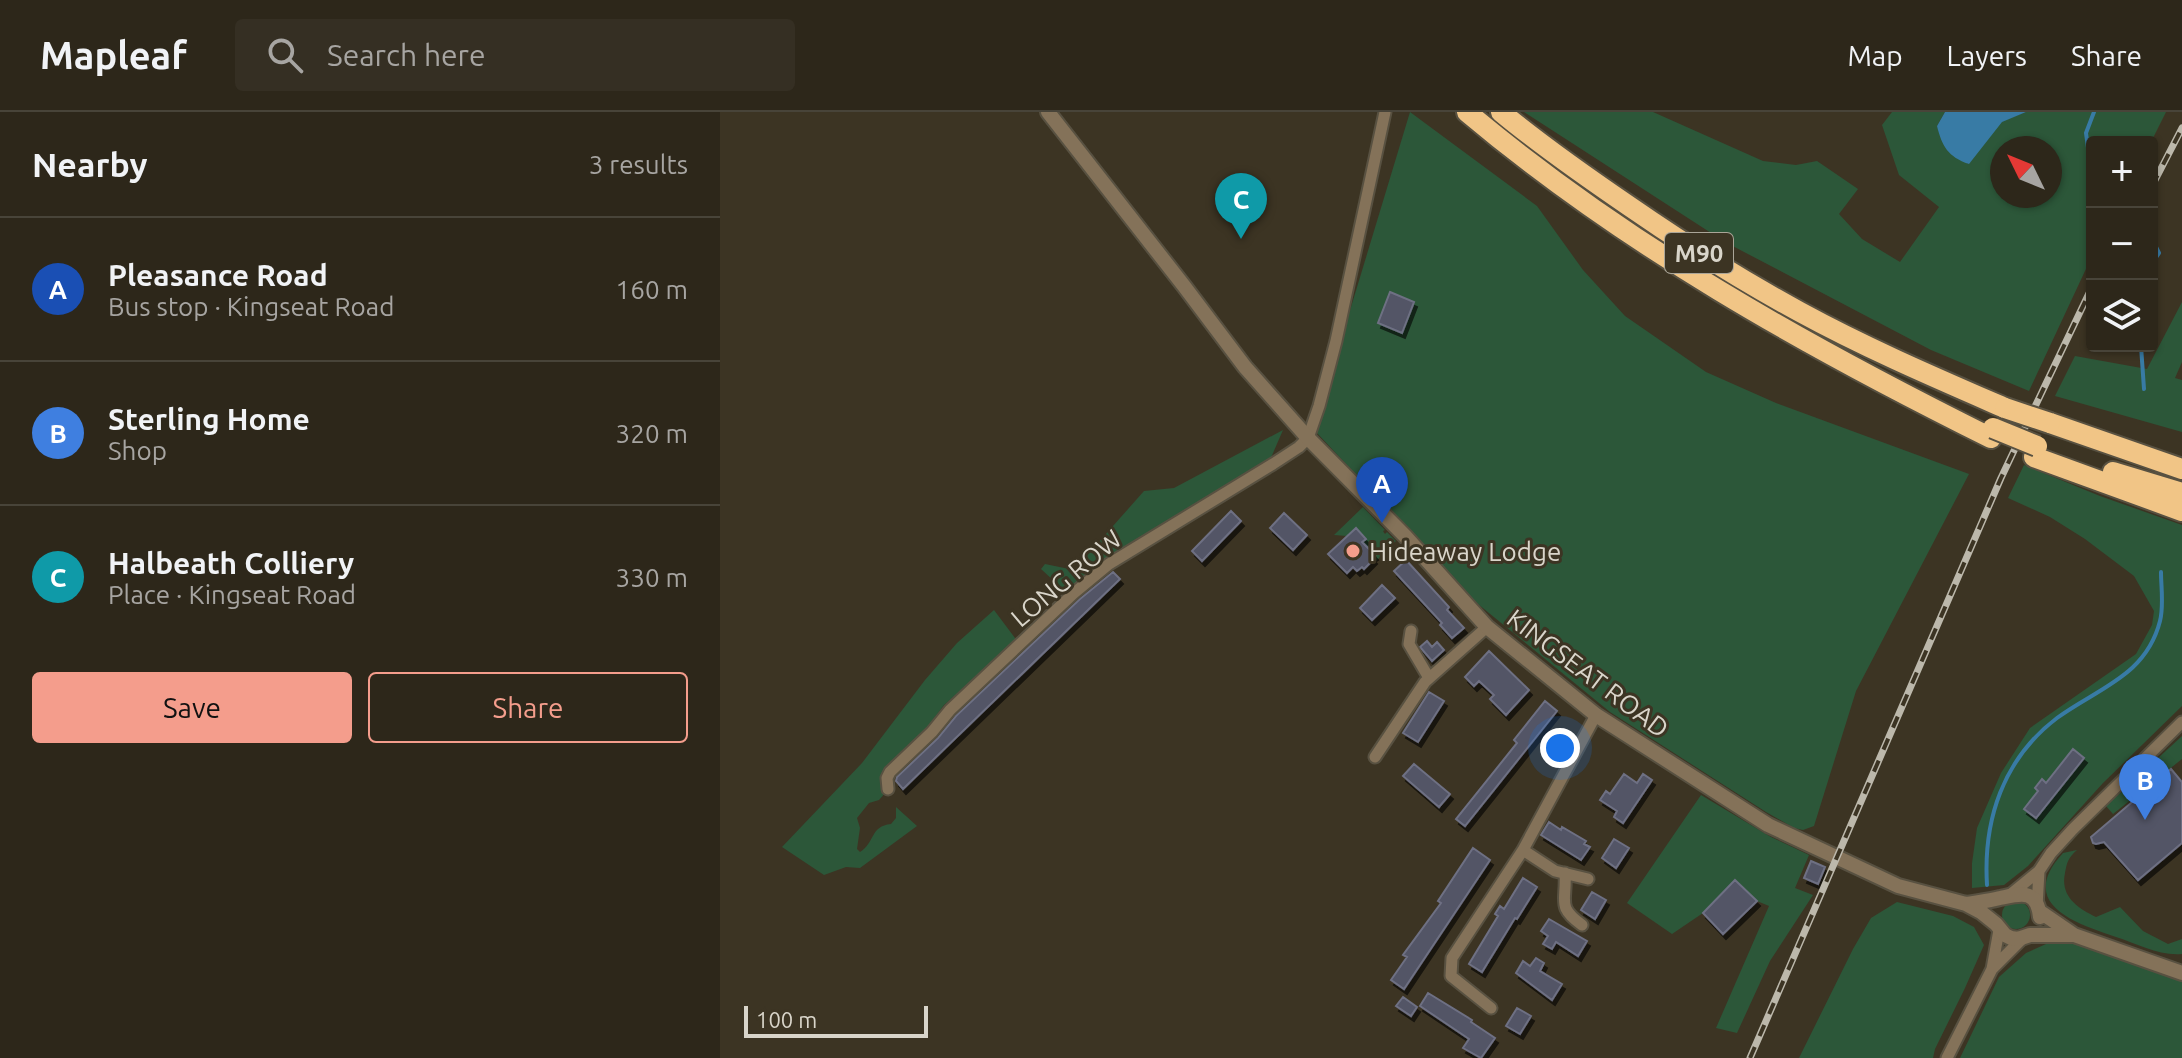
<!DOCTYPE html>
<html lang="en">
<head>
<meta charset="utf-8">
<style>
	body { margin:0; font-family:Ubuntu,sans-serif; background:#352f23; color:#f1f3f6 }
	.controls { position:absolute; right:24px; top:24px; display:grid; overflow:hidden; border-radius:8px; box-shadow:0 2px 6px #0004 }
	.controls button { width:72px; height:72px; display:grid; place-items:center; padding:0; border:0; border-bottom:2px solid #484439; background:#2d271a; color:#f1f3f6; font:40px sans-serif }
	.compass { position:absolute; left:1270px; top:24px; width:72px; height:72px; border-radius:50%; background:#2d271a; box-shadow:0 2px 6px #0004; rotate:313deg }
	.scale { position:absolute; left:24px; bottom:20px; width:184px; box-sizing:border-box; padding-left:8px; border:4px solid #d9d5ca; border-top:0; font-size:22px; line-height:28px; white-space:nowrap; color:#d9d5ca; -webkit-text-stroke:6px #3c3423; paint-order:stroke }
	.you { position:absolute; left:840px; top:636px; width:28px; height:28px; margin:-20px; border:6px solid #fff; border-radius:50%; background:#1a73e8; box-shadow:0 0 0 12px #1a73e833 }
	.badge { display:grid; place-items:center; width:52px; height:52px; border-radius:50%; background:#f49d8c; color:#fff; font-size:26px; font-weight:700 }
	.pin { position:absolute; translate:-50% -66px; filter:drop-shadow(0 2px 4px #0008) }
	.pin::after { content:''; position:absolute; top:42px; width:28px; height:24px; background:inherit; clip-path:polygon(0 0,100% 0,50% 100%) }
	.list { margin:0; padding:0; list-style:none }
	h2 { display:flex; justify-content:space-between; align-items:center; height:104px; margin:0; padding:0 32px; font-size:34px }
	h2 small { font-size:26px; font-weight:400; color:#a7a5a2 }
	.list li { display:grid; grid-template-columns:52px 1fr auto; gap:24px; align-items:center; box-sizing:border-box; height:144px; padding:0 32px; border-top:2px solid #484439 }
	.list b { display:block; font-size:30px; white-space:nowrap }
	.list p { margin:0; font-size:26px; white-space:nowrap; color:#a7a5a2 }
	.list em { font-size:26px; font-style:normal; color:#a7a5a2 }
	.actions { display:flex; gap:16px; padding:24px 32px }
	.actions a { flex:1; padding:18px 0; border:2px solid #f49d8c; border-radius:8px; text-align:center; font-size:28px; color:#f49d8c }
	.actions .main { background:#f49d8c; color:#111 }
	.icon { flex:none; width:44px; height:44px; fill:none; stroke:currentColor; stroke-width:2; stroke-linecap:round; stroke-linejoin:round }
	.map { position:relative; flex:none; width:1462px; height:946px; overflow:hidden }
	header { display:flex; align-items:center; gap:48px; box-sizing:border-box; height:112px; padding:0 40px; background:#2d271a; border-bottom:2px solid #484439 }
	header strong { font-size:38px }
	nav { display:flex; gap:44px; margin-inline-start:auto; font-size:28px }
	.search { width:560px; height:72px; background:#352f23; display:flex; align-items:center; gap:20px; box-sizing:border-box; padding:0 28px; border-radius:8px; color:#a7a5a2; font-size:30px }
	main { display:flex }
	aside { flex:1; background:#2d271a }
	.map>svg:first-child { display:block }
	.green { fill:#2c5739; fill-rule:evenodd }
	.water { fill:#387ba5 }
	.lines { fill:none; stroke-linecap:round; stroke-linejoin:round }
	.stream { stroke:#387ba5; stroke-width:4 }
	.building { fill:#525466; stroke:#6e7083; stroke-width:2; filter:url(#shadow) }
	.minor-casing { stroke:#585141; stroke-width:15 }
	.tertiary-casing { stroke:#585141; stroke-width:18 }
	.motorway-casing { stroke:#585141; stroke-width:24 }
	.minor { stroke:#847259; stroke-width:11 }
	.tertiary { stroke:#847259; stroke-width:14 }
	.motorway { stroke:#f1c586; stroke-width:20 }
	.rail-casing { stroke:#bcb8ab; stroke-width:7 }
	.rail { stroke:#3c3423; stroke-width:4; stroke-dasharray:12; stroke-linecap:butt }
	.motorway-bridge-casing { stroke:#585141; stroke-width:24; stroke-linecap:butt }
	.motorway-bridge { stroke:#f1c586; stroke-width:20 }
	.poi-dot { fill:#f49d8c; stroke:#3c3423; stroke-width:3 }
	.labels { text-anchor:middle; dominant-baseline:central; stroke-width:6; stroke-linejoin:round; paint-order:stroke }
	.shield { fill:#3c3423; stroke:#aaa598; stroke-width:2 }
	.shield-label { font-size:24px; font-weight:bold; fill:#d9d5ca }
	.poi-label { font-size:26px; fill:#d9d5ca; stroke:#3c3423; text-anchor:start }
	.street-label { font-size:26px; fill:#d9d5ca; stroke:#3c3423 }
</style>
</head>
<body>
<header>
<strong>Mapleaf</strong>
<div class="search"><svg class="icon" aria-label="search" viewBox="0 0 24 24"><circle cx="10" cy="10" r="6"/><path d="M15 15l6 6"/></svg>Search here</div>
<nav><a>Map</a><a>Layers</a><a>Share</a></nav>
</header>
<main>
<aside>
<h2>Nearby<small>3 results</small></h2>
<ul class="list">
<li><span class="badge" style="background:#1a4fb4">A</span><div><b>Pleasance Road</b><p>Bus stop · Kingseat Road</p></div><em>160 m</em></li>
<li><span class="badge" style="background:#3f7fe0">B</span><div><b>Sterling Home</b><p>Shop</p></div><em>320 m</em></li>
<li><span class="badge" style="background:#0f9aa8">C</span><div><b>Halbeath Colliery</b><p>Place · Kingseat Road</p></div><em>330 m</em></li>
</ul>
<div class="actions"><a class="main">Save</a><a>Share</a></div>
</aside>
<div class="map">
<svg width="1462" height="946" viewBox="0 0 1462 946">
	<defs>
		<filter id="shadow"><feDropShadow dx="3" dy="5" stdDeviation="0" flood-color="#0009"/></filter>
	</defs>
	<rect width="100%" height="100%" fill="#3c3423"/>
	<path class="green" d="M690,0L817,94L863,158L905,204L986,260L1056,291L1249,362L1136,579L1094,714L1083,718L1074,716L1046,700L890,600L753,488L597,321L618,238Z
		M804,0H933L1043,49L1076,53L1097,49L1138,77L1119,102L1142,127L1180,150L1219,95L1179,63L1162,13L1172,0H1225L1217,14L1248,52L1282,9L1306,0H1446L1431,30H1372V144L1309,279L1211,238L1005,130ZM1282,36H1330V84H1282Z
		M1462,190V250L1455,266L1462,268V320L1335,284L1355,244L1427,257Z
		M563,318L550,348L348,482L321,457L325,452L354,458L424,379L454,376Z
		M1304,353L1380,384L1462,413V594L1383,671L1308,754L1284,773L1252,776V751L1257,716L1281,661L1310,616L1416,542L1432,513L1434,499L1414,464L1365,427L1330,405L1288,386Z
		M643,395L665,418L663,419L665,422L667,420L676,429L656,449L652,445L654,443L642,430L646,426L636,416L627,424L614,423Z
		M274,498L298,530L224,593L193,635L168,658L166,680L159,688L149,691L137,706L140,716L137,737L140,740C155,731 150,714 171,712L176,706V695L197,714L140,756L126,755L104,763L62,735L142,651L205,568L237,531Z
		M1462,624V647L1393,702L1386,694Z
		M981,683L1051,725L1089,743L1075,776L1093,783L1050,849L1017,921L996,916L1049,794L1037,789L1015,769L983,801L952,822L907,791Z
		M1357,738C1348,746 1347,750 1345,761C1340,784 1357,796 1376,805L1400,795L1423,819L1448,832L1462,827V842C1439,844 1418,832 1396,825C1355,811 1296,792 1343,741Z
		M1282 803a14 14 0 1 1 28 0a14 14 0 1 1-28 0Z
		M1177,790L1233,804L1254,815L1264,833L1245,876L1215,937L1213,946H1079L1133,837L1151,806Z
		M1335,828L1353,830L1462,868V946H1240L1279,865L1306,841Z"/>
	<path class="water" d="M1225,0H1306L1282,10L1249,52C1228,45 1222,34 1217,14Z"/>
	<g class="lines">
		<path class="stream" d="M1371,58L1366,21L1374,0
			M1432,127L1439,141L1432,151
			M1421,234L1424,277
			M1267,773C1263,708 1283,647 1337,606C1378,576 1426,564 1440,509C1444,494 1441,475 1441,460"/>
	</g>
	<path class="building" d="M670,180L694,190L682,221L658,211Z
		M511,399L521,409L482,449L472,439Z
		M564,401L587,423L573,438L550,416Z
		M636,416L646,427L642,430L655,443L652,445L654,447L644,457L642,455L637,459L633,455L627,461L608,442Z
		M686,448L729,495L727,498L744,516L732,526L720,513L722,511L674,459Z
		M393,460L400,467L183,677L176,669L177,665L218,626L236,604L360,487Z
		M662,473L675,486L652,508L640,496Z
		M707,529L712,535L717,530L724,538L712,549L700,535Z
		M769,539L809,578L786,603L770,587L774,583L759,569L754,574L745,565Z
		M709,580L724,589L698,630L683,621Z
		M825,589L837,599L745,714L736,707L797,631L794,628Z
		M1353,637L1364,646L1316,706L1304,697L1318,679L1315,676L1322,667L1326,671Z
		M694,652L730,682L719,695L683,664Z
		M1451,657L1462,670V731L1418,768L1384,730L1376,732L1373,731L1371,725Z
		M904,662L917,671L923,662L932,668L903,711L894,705L897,699L880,688L886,679L890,682Z
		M829,710L841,718L842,715L866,729L864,732L870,735L861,748L821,723Z
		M894,727L909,736L896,756L882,746Z
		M753,736L770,748L684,877L671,868L687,845L683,843L721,791L718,789Z
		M1091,749L1105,755L1098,772L1084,766Z
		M803,766L817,775L797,807L795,806L762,860L749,852L778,804L775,802L780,794L784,797Z
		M1015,768L1037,789L1003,822L983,801Z
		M872,780L886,788L875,807L861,798Z
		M829,807L867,829L858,844L836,830L832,837L823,832L828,824L821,819Z
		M816,846L824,851L820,859L842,872L832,888L796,861L803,849L810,854Z
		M708,881L752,908L751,910L775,926L761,946L743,936L749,927L700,894Z
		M683,885L697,895L691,904L676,894Z
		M797,896L811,904L800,922L786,914Z"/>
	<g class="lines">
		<defs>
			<path id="minor" d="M691,519L689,532L709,566
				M655,645L705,570L767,515
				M168,677L167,666L170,660L212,620L230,598L354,481L389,452L553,352L579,335L588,326L599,294L616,229L665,0
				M803,738L835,759L868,767
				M845,761C847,790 836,794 862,813
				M1291,782L1319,759L1331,741L1353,717L1462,610
				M1317,795L1319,759
				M1272,857L1304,825
				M771,896L731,864L732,846L803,738L876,603
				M1227,946L1272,857L1279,818"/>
			<path id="tertiary" d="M328,0L464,174L525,255L588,326L685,424L767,515L876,603L1048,713L1178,774L1246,792L1261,800L1276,812L1285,823L1291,826L1298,827L1310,823H1354
				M1246,792C1258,790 1269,789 1280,786C1300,782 1317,776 1320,805
				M1319,799L1354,823L1462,861"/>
			<path id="motorway" d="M747,0C905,133 1086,234 1271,326
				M781,0C822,34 865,64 909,94C964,132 1021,168 1080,200C1146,236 1216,266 1285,296
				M1330,311L1462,357
				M1314,345L1462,399
				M1393,360L1462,381"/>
		</defs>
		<use href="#minor" class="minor-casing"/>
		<use href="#tertiary" class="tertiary-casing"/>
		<use href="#motorway" class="motorway-casing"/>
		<use href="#minor" class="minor"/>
		<use href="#tertiary" class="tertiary"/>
		<use href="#motorway" class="motorway"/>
		<defs>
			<path id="rail" d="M1432,74L1462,16
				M1030,946L1281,366L1372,175"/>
		</defs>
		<use href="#rail" class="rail-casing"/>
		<use href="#rail" class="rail"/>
		<defs>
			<path id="motorway-bridge" d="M1285,296L1330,311
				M1273,316L1317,334"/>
		</defs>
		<use href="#motorway-bridge" class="motorway-bridge-casing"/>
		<use href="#motorway-bridge" class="motorway-bridge"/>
	</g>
	<circle class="poi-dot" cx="633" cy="439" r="8"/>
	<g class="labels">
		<rect class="shield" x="945" y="121" width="68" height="40" rx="6"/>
		<g class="shield-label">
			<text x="979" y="141">M90</text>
		</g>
		<g class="poi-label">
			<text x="649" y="439">Hideaway Lodge</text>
		</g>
		<g class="street-label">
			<text transform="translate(346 466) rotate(-40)">LONG ROW</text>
			<text transform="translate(868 561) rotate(37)">KINGSEAT ROAD</text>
		</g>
	</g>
</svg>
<div class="controls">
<button>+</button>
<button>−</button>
<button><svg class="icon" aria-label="layers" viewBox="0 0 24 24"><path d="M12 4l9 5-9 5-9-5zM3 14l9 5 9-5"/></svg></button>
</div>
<svg class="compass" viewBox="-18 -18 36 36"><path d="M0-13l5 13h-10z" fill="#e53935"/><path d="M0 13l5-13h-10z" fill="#a7a5a2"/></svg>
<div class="scale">100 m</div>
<div class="you"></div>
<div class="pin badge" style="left:662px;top:411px;background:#1a4fb4">A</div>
<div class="pin badge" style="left:1425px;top:708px;background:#3f7fe0">B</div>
<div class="pin badge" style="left:521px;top:127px;background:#0f9aa8">C</div>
</div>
</main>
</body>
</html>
